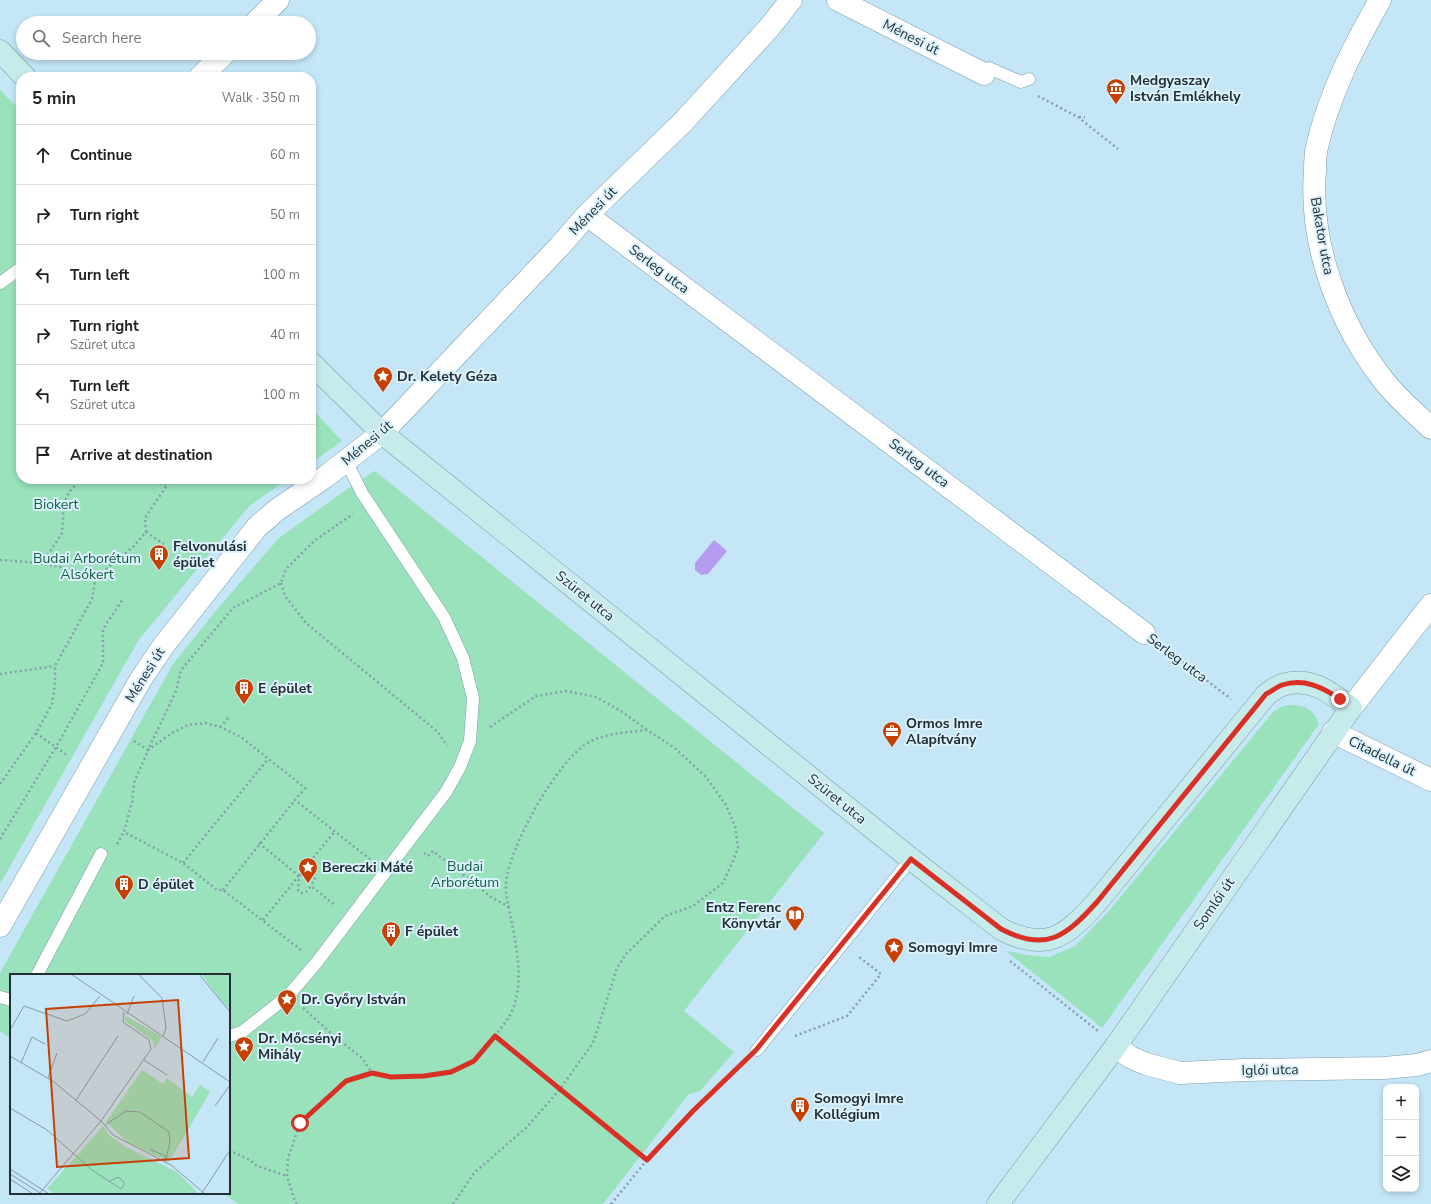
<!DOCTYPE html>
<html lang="en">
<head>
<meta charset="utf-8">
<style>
	body { margin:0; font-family:"Nunito Sans",sans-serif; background:#f6f6f6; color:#222 }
	.controls { position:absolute; right:12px; bottom:12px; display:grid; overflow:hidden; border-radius:8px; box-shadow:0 2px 6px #0003 }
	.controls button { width:36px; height:36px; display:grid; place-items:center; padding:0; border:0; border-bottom:1px solid #e0e0e0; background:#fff; color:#222; font:20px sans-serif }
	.stop { position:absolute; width:12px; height:12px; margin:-9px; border:3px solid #d93025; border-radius:50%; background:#fff }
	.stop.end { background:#d93025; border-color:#fff; box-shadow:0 1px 4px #0008 }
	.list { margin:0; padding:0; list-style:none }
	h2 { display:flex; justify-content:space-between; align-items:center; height:52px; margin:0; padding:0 16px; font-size:17px }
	h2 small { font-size:13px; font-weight:400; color:#767676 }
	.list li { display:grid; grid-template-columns:26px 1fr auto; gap:12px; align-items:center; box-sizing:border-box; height:60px; padding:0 16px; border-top:1px solid #e0e0e0 }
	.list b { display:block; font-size:15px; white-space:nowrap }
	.list p { margin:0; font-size:13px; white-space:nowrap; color:#767676 }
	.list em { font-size:13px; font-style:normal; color:#767676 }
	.icon { flex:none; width:22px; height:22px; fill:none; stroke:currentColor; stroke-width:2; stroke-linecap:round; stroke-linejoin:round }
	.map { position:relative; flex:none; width:1431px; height:1204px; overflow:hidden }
	.search { position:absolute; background:#fff; box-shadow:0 2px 6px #0003; left:16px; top:16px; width:300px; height:44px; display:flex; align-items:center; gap:10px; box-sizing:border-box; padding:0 14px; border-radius:22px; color:#767676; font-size:15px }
	.panel { position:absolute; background:#fff; box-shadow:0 2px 6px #0003; left:16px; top:72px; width:300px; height:412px; border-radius:16px }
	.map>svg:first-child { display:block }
	.green { fill:#99e2bc }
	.water { fill:#b59cf1 }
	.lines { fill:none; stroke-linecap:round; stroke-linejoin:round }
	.lane-casing { stroke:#7b9baa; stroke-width:13 }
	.street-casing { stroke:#7b9baa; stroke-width:23 }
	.secondary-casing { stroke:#7b9baa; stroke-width:23 }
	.path { stroke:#85a0ac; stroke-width:2.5; stroke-dasharray:2 3; stroke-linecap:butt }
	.lane { stroke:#fff; stroke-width:12 }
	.street { stroke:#fff; stroke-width:22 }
	.secondary { stroke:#c7eaea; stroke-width:22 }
	.route { stroke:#d93025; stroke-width:5 }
	.labels { text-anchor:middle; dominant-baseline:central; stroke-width:4; stroke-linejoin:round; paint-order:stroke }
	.street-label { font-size:14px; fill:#212f35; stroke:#dcf1fb }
	.poi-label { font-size:14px; font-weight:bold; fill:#212f35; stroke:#dcf1fb; text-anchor:start }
	.park-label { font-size:14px; fill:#0f5f3f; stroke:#dcf1fb }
	.inset-road { fill:none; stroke:#839da9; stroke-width:1 }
	.view { fill:#c64003; fill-opacity:0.15; stroke:#c64003; stroke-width:2 }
	.inset-edge { fill:none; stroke:#212f35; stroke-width:2 }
</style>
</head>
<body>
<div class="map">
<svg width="1431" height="1204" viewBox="0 0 1431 1204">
	<rect width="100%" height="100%" fill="#c4e6f6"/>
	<path class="green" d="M0,90L21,111V479H288L249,506L138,641L0,884Z
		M311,408L342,441L311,463Z
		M375,471L824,833L684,1011L734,1052L700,1091L689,1094L603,1204H238L223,1193H229V975H11V1039L0,1031V973L173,664L219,607L279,538L357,482Z
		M1288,705C1304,705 1313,708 1319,724L1102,1028L1006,951L1027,955L1049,957L1075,946L1109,911L1273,712L1281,707Z"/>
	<path class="water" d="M714,540L727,551L708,574L701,575L695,570V563Z"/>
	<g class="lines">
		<defs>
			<path id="lane" d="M984,74L989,68L1021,82L1029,79
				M0,283L21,268
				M37,975L101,854
				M0,997L11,1000
				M229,1036L242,1032L289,995L317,962L446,792L460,767L470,741L473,698L463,658L444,617L362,493L346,461
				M757,1050L911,859"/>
			<path id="street" d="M838,0L984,74
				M1380,0C1354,46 1329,94 1317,147C1315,154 1315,163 1315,171C1309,244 1339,324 1384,381C1398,399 1415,413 1431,428
				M255,23L278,0
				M200,77L225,53
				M587,215L1144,633
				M1351,708L1431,605
				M1333,732L1431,780
				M0,926L141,679L164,645L257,527L278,509L325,477L382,433L559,247L587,215L683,122L769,28L791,0
				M1116,1046L1130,1057L1146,1064L1180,1073L1244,1070L1384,1068L1417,1065L1431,1061"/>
			<path id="secondary" d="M0,51L25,77
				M311,363L382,433L911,859L1001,929C1047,953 1066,936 1097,902L1266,695C1271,691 1276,687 1282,685C1310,676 1330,692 1351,708L1116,1046L998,1204"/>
		</defs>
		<use href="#lane" class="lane-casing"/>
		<use href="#street" class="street-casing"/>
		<use href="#secondary" class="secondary-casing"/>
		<path class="path" d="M1038,96L1078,117L1118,149
			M1079,117H1085
			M146,479L166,485
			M146,532L164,544
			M0,560C33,562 64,565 96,577
			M40,562L49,553L62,533L64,503L69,492L81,479
			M281,583L285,596L306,623L438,732L447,746
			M1163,647L1231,699
			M0,674L55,666
			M220,727L230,716
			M490,727L536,696L566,691L596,697L624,713L647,730
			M36,733L68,756
			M134,741L148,750L176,691L181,670L233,608L281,583L286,569L314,541L353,514
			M0,784L36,733L52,704L55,684V666L92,599L96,577L133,547L146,532L145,518L171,479
			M0,839L56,747L103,663V629L123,599
			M259,843L299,876L298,890L301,893L306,892L311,886L335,905
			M117,844L124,832
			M424,853L428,856L433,851L491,897L509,907
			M183,863L268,759
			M300,875L313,872L315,873V878L311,886
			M223,890L295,800
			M263,920L335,831
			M301,950L223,890H217L183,863L124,832L132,802L134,783L148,750L172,733L188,725L206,723L220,727L241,737L305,788L295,800L371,860
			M1010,961L1098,1031
			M303,1008L332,1034L362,1058L372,1073
			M795,1036L847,1016L881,974L859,957
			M229,1150L250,1160L257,1166L287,1176
			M297,1204L295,1201L287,1176L288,1158L300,1123L346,1081L372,1073L391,1077L424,1076L451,1072L474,1061L495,1036L647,1160
			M453,1204L474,1173L527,1127L560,1089L593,1043L617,968L626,954L665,916L693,906L723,883L732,863L738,848L735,826L726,805L706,777L676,749L647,730C628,732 609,733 591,741C558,758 509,847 506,883C505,895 509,908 511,919C517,949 524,983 512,1011C508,1020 501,1028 495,1036
			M611,1204L647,1160L693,1111L743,1063"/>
		<use href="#lane" class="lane"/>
		<use href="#street" class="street"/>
		<use href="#secondary" class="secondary"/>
	</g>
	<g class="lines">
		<path class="route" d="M300,1123L346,1081L372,1073L391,1077L424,1076L451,1072L474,1061L495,1036L647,1160L693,1111L756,1050L911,859L1001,929C1047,953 1066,936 1097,902L1266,694C1271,692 1276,687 1282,685C1304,678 1322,687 1340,699"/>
	</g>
	<defs>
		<symbol id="museum-pin" viewBox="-11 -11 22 30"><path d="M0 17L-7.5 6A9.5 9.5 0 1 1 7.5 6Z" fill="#c64003" stroke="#dcf1fb"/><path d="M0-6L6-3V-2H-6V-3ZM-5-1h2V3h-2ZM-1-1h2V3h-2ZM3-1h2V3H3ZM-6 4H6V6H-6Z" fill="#fff"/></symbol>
		<symbol id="sight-pin" viewBox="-11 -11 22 30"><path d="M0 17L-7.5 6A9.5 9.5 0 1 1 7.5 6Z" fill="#c64003" stroke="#dcf1fb"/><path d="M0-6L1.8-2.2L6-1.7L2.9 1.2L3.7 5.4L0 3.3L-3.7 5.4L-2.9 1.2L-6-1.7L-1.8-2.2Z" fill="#fff"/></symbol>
		<symbol id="building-pin" viewBox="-11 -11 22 30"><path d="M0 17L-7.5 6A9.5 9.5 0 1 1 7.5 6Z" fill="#c64003" stroke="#dcf1fb"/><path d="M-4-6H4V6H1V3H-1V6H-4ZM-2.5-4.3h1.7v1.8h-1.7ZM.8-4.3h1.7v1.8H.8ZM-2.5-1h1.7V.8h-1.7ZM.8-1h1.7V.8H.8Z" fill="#fff"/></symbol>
		<symbol id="office-pin" viewBox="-11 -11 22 30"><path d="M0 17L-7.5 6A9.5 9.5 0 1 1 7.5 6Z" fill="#c64003" stroke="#dcf1fb"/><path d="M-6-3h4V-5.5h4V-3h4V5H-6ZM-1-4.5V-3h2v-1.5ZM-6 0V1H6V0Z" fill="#fff"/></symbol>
		<symbol id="library-pin" viewBox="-11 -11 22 30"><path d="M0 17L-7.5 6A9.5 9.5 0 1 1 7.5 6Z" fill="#c64003" stroke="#dcf1fb"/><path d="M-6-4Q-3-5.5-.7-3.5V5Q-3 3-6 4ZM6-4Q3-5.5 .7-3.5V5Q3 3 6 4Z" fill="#fff"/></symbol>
	</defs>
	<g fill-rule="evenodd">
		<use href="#museum-pin" x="1105" y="77" width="22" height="30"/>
		<use href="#sight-pin" x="372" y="365" width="22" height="30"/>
		<use href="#building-pin" x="148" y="543" width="22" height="30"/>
		<use href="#building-pin" x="233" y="677" width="22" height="30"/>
		<use href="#office-pin" x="881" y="720" width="22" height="30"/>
		<use href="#sight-pin" x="297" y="856" width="22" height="30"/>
		<use href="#building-pin" x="113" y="873" width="22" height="30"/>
		<use href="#library-pin" x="784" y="904" width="22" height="30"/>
		<use href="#building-pin" x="380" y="920" width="22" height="30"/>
		<use href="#sight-pin" x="883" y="936" width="22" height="30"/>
		<use href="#sight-pin" x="276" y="988" width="22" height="30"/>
		<use href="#sight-pin" x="233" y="1035" width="22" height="30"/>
		<use href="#building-pin" x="789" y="1095" width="22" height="30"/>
	</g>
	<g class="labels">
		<g class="street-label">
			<text transform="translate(911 37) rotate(27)">Ménesi út</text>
			<text transform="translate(593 211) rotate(-46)">Ménesi út</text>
			<text transform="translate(1322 236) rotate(80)">Bakator utca</text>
			<text transform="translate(659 269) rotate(37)">Serleg utca</text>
			<text transform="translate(367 443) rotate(-40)">Ménesi út</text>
			<text transform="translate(919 463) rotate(37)">Serleg utca</text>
			<text transform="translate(585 596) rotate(39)">Szüret utca</text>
			<text transform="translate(1177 658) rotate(37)">Serleg utca</text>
			<text transform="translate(145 675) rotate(-58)">Ménesi út</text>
			<text transform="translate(1382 756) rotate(26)">Citadella út</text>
			<text transform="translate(837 799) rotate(39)">Szüret utca</text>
			<text transform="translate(1214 904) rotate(-55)">Somlói út</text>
			<text transform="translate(1270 1070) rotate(-1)">Iglói utca</text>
		</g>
		<g class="poi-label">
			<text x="1130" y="80">Medgyaszay<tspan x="1130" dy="16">István Emlékhely</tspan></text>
			<text x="397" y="376">Dr. Kelety Géza</text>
			<text x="173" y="546">Felvonulási<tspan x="173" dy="16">épület</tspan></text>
			<text x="258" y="688">E épület</text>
			<text x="906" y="723">Ormos Imre<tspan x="906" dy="16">Alapítvány</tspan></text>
			<text x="322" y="867">Bereczki Máté</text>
			<text x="138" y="884">D épület</text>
			<text x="781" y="907" text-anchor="end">Entz Ferenc<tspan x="781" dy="16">Könyvtár</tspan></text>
			<text x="405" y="931">F épület</text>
			<text x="908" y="947">Somogyi Imre</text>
			<text x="301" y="999">Dr. Győry István</text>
			<text x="258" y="1038">Dr. Mőcsényi<tspan x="258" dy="16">Mihály</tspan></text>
			<text x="814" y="1098">Somogyi Imre<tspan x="814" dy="16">Kollégium</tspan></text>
		</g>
		<g class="park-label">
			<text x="56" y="504">Biokert</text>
			<text x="87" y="558">Budai Arborétum<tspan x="87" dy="16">Alsókert</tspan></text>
			<text x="465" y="866">Budai<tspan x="465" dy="16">Arborétum</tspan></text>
		</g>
	</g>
	<g transform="translate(10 974)">
		<rect width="220" height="220" fill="#c4e6f6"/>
		<path d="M192,0H220V35L211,27ZM116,42L152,63L144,75L143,67L115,47ZM132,96L153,110L157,104L182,123L190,111L200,118L159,188L119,169L96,148ZM93,152L100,162L116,173L167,198L189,220H46L37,215Z" fill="#99e2bc"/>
		<path class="inset-road" d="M61,0L220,108M128,0L152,24L156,54L153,62M189,0L220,38M117,40L124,22M0,56L14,32L57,47L75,40L90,22M0,82L44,108L91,147L103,161L161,191L195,220M134,86L157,101M193,88L208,64M11,89L22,63L35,70M38,104L47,79M66,126L108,62M205,132L220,111M0,134L37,156L82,196L111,215L114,211V208L108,203L100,207M95,151L116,137L130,138L159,158L160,168L155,189M140,175L157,183M0,195L39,220M0,200L32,220M0,205L23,220M192,219L220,176M29,220L91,147L141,75L139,66L113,48L114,38"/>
		<path class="view" d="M168,26L179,184L47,193L36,35Z"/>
		<rect width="220" height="220" class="inset-edge"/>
	</g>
</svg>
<div class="controls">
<button>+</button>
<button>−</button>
<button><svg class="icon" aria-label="layers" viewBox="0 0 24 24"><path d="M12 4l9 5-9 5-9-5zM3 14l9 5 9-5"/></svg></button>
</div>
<div class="stop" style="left:300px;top:1123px"></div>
<div class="stop end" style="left:1340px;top:699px"></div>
<div class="search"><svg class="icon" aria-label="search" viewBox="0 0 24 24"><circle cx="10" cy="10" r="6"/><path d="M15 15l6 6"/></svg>Search here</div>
<section class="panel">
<h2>5 min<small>Walk · 350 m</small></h2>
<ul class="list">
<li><svg class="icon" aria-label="ahead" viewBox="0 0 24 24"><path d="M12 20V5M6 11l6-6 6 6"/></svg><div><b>Continue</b></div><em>60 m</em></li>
<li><svg class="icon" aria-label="right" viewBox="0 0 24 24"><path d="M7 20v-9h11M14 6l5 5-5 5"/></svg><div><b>Turn right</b></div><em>50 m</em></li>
<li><svg class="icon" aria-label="left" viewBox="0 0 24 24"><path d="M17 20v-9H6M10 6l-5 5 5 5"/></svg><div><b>Turn left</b></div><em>100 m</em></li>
<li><svg class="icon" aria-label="right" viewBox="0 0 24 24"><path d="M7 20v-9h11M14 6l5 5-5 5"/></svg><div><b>Turn right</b><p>Szüret utca</p></div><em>40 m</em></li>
<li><svg class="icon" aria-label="left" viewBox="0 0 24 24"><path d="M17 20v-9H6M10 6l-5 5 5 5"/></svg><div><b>Turn left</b><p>Szüret utca</p></div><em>100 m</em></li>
<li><svg class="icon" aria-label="arrive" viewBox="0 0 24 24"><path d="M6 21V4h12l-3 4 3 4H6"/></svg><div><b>Arrive at destination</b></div></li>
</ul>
</section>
</div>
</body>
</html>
